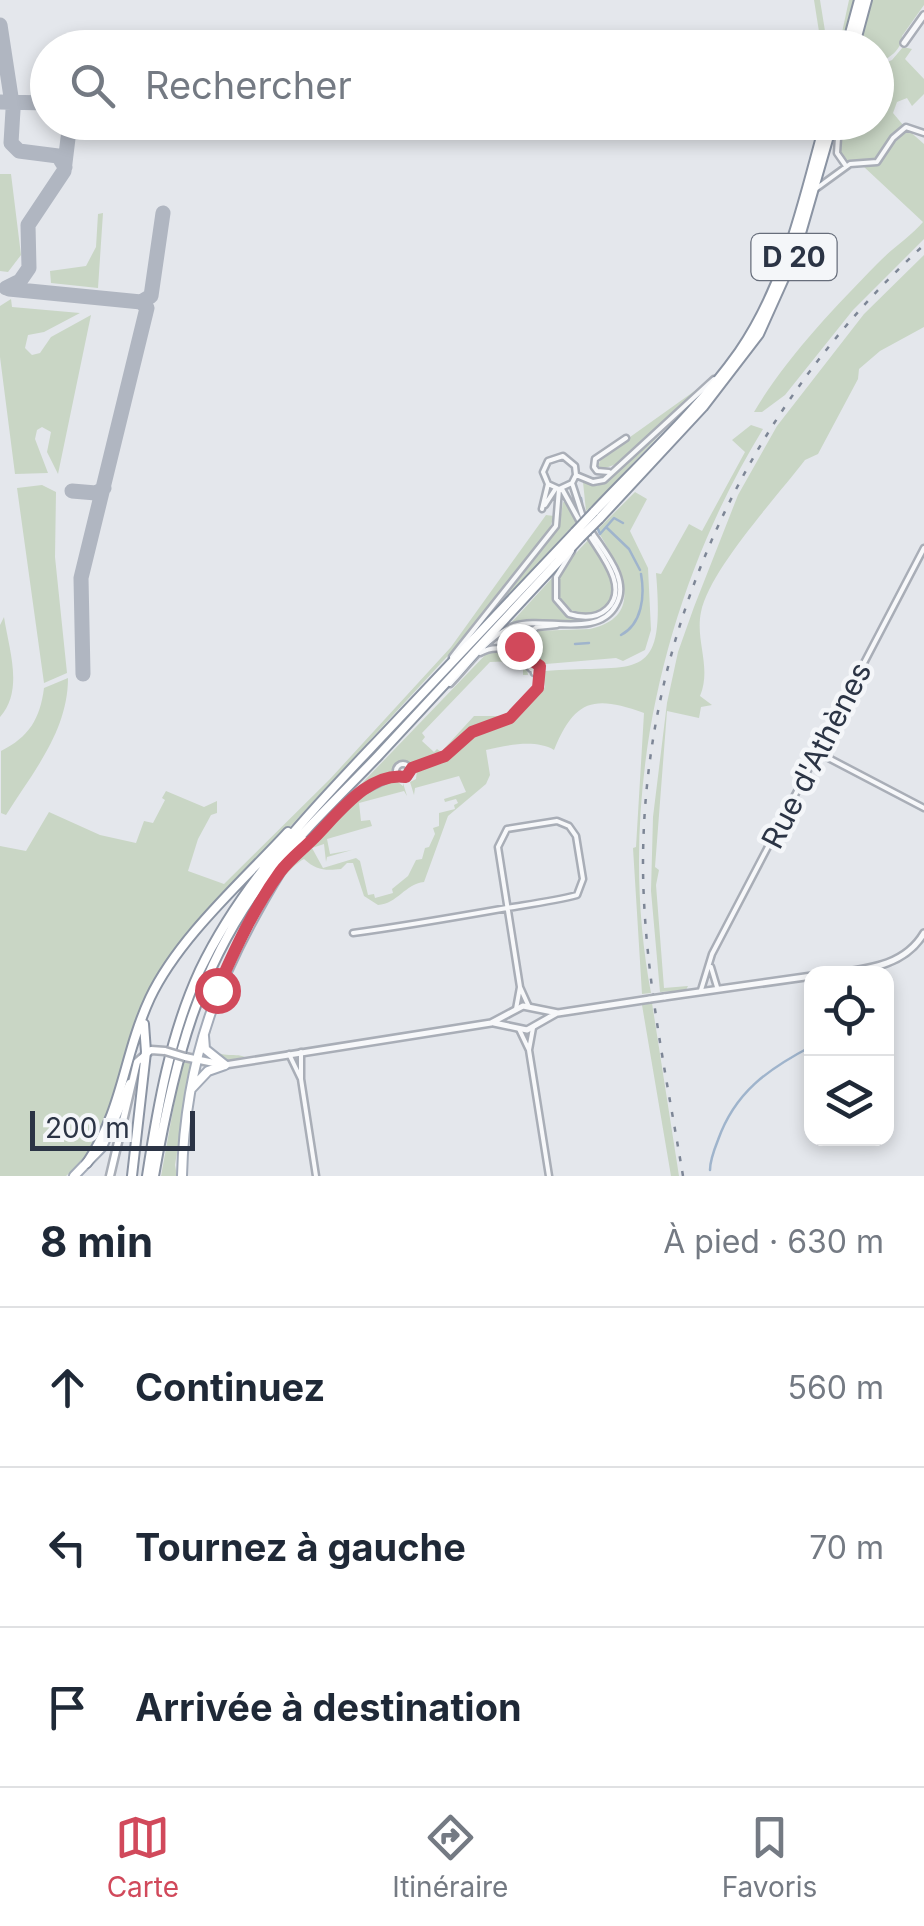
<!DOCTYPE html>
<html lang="fr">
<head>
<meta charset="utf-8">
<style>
	body { margin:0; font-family:Inter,sans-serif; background:#f6f6f7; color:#1f2937 }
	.controls { position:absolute; right:30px; bottom:30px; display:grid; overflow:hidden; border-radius:20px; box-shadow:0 5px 15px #0003 }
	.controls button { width:90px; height:90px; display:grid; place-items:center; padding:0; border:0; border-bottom:2px solid #e0e1e3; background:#fff; color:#1f2937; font:50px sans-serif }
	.scale { position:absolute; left:30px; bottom:25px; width:165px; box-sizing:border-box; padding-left:10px; border:5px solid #2b3445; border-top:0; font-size:28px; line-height:35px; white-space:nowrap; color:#2b3445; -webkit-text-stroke:8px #f4f6f9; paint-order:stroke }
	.stop { position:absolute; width:30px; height:30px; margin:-22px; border:8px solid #d1495b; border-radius:50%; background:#fff }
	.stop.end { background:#d1495b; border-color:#fff; box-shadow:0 2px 10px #0008 }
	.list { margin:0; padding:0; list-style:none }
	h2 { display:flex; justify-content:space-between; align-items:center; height:130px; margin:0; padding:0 40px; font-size:42px }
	h2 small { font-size:32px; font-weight:400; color:#747a83 }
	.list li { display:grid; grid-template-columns:65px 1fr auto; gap:30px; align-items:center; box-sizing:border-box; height:160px; padding:0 40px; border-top:2px solid #e0e1e3 }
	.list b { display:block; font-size:38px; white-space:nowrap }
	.list em { font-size:32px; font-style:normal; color:#747a83 }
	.icon { flex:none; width:55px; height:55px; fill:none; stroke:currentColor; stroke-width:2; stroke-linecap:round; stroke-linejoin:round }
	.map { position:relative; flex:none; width:924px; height:1176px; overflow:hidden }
	.search { position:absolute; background:#fff; box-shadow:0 5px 15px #0003; left:30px; right:30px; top:30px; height:110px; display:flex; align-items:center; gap:25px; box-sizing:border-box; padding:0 35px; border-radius:55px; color:#747a83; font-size:38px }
	.sheet { height:610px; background:#fff }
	nav { display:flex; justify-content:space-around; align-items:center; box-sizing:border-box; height:140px; border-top:2px solid #e0e1e3; background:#fff; font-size:28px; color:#747a83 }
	nav a { display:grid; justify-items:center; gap:5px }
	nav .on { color:#d1495b }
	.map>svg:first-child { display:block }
	.green { fill:#c9d6c5 }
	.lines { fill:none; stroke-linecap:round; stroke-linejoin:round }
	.stream { stroke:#9fb4cc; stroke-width:2.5 }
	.taxiway { stroke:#b0b6c1; stroke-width:15 }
	.minor-casing { stroke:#a9aeb7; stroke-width:9 }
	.tertiary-casing { stroke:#a9aeb7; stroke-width:10 }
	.secondary-casing { stroke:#a9aeb7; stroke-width:11 }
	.primary-casing { stroke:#a3abb8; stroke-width:12 }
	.trunk-casing { stroke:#8b94a3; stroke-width:12 }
	.minor { stroke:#f7f8fa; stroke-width:4 }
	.tertiary { stroke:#f7f8fa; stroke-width:5 }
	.secondary { stroke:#fff; stroke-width:6 }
	.primary { stroke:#fff; stroke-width:8 }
	.trunk { stroke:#fff; stroke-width:8 }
	.rail { stroke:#7d8696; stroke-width:2.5; stroke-dasharray:5 10; stroke-linecap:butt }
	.tertiary-bridge-casing { stroke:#a9aeb7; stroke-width:10; stroke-linecap:butt }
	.secondary-bridge-casing { stroke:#a9aeb7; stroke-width:11; stroke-linecap:butt }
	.trunk-bridge-casing { stroke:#8b94a3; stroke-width:12; stroke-linecap:butt }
	.tertiary-bridge { stroke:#f7f8fa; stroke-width:5 }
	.secondary-bridge { stroke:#fff; stroke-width:6 }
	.trunk-bridge { stroke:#fff; stroke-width:8 }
	.route { stroke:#d1495b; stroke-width:12 }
	.labels { text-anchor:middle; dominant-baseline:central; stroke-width:9; stroke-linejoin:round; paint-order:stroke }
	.shield { fill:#f4f6f9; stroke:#676e7b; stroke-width:2.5 }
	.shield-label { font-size:28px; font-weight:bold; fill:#2b3445 }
	.street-label { font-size:30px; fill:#2b3445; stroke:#f4f6f9 }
</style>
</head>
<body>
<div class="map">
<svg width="924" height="1176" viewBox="0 0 924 1176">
	<rect width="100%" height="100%" fill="#e4e7ec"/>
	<path class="green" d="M814,0H820L825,31L841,37L849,0H854L841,47H813L820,38Z
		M872,0H924V5L902,36C902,50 888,60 877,62L876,48H860Z
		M903,47L912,49L905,59L924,79V94L912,106L907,98L897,102L893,113L903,125L875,161L847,162L838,148L841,123L876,122L877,67L892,60Z
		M907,129L924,144V239L853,310L785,395L762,412H754C786,358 833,309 877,264C891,249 909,238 923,222L863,166H879L893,142Z
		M0,174H11L21,255L8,272L0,271Z
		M103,213L98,288L51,283L50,271L86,266L96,247L98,214Z
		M924,255V327L880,351L859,369L858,379L818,454L805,460C776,498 710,569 701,612C695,641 712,667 700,696L712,705L701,707L699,718L667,711L655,867L659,870L656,885L664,988L688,986L686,990L660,992L651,891L653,817L667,703L678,652L694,607L738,495L777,426L864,314Z
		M11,299L12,307L80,313L44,332L28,335L25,348L32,355L40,353L51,337L91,315L58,474L47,452L51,432L42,427L37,430L35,439L48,473L15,474L0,357V306Z
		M703,385L619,463L603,469L598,466L602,457Z
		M675,419L592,506L586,511L583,482L596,486L606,482Z
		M751,425L763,429C662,594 615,801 651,993L642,994L633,848L636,847L644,713C594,695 575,699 554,750C536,739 507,745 486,750L490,775L486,784L448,816L424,882C405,884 397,904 378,905L364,896L353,863H347L341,869C325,871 316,870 304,859C269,877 209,1006 209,1045C219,1060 234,1052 245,1057L223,1061L206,1046L211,1018L245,936L281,876L355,800L394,779L403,786V783L407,796L404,791L359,803L361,821L370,820L372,826L327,839L330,854L352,850L327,857L326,862L324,844L312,848L323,868L356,858L360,861L368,895L374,894L375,898L393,893L392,889L408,876L416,860L422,859L425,848L429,847L435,834L433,828L439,826V813L455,809L454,805L458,803L456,799L445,802L444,799L466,792L459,776L415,788L414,795L410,782L416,779L417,770L447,758L475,735L512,721L545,687L543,673L545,671C636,663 666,688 656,573L661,574L689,524L702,531L745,452L732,440Z
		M42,485L56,492L55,557L67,673L44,683L17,488Z
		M635,492L647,499L630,531L648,568L651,630L645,650L623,661L616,658L546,664C534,660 525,655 523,642L533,631L590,629C651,615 616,561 597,530Z
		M563,502L567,503L578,520L495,610L559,528Z
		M546,515L554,516L549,530L456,647L166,961C152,984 141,1005 133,1031C117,1083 113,1140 66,1176H0V846L26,851L49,812L100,835L136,843L144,821L153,823L165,800L162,798L166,791L204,807L217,801V813L211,815L198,839L188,871L224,884L330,779L451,647Z
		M589,539C598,553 613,571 613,589C612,630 544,617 560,577C566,562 579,550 589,539Z
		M553,577C549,598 558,611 575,620L511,623Z
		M4,617C9,650 24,690 0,717V625Z
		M491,649C507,651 527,657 528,675H523V666L518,661L490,662L422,733L425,737L422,741L434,752L437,749L441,752L474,716H507L536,684L533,681H537L536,687L508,717L473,730L445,754L416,764L400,761L394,772L351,794L317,833L315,832Z
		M68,678C68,731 33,772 6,815L1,813V751C29,737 40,719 44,688Z
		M652,1003L679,1176H671L642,1005Z
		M182,1061L191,1062L175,1165L177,1176H161Z"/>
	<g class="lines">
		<path class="stream" d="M581,498L582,503
			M606,527L629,549L640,570
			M598,529L600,534L614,518L623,523
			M621,635C642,624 645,596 641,574
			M575,644L589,643
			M710,1170C710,1160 714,1150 718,1140C735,1092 768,1069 812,1046"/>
		<path class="taxiway" d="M0,25L13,110L11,143L19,151L58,156L65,167
			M0,102L48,103
			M6,288L20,281L29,268L28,225L64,171L70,122
			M9,289L141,302
			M72,491L96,493L104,488
			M83,674L81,578L147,308L141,302L151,296L163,213"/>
		<defs>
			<path id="minor" d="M839,122L837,153L846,166
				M817,188L850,164L877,162L893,138L906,127L924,133
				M609,472L597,471L594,467L595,459L626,438
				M576,475L593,482L604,480L714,379
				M572,483L559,489L548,484L543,472L548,461L563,456L575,466L576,475L572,483L583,517
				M562,489L579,520
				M545,505L556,488
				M542,509L548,484
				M572,551L556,577V599L569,614C582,618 596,619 607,609C629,589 603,557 591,538
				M480,653C500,642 517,652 531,669
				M452,657L556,526L559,489
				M535,663L522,649L524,636L537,627L557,625
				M538,664L541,669L534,673L532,666Z
				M450,684C469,665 488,635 514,626C544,616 598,639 616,605C630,581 606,554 593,534
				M817,752L924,808
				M396 771a7 7 0 1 1 14 0a7 7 0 1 1-14 0Z
				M410,769L445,756L472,732L509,719L538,688V673
				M300,852L359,793L398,774
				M353,933C405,926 456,917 507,908C531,904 554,901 577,895L583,879L576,836L569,826L557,821L507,829L498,847L520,987
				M711,967L717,987
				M701,990L712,954L924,548
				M516,1009L520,987L529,1007
				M519,1029L529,1050L533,1028
				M529,1050L549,1176
				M289,1054L301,1079V1052
				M301,1079L316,1176"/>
			<path id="tertiary" d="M904,43L924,15
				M830,974C866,969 904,967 924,933
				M664,997L812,976
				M494,1023L527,1030L557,1013
				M225,1065L491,1023L523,1006L558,1013L650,999"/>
			<path id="secondary" d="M185,1057L224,1065
				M110,1176L137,1062L151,1050L165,1051"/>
			<path id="primary" d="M204,1036L205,1049L225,1065
				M192,1088L208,1071L225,1065
				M74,1176L102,1147L130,1084
				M182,1176C185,1056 220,970 282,869"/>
			<path id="trunk" d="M846,48L859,0
				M854,48L867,0
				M594,512C643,460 698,410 739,352C786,284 803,201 825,122
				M599,519L703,407L759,334L795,254L833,122
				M379,755L580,538
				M282,869L304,841
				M87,1163C124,1107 123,1056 150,998C179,937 242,882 288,832
				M132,1176L146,1052L144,1024
				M147,1176C158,1105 170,1035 200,970C244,878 318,804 387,731C450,665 512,598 575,532
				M154,1176C174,1063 197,965 270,872C303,830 343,793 379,755"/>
		</defs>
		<use href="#minor" class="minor-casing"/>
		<use href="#tertiary" class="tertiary-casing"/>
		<use href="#secondary" class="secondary-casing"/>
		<use href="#primary" class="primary-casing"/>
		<use href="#trunk" class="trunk-casing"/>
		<use href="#minor" class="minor"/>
		<use href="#tertiary" class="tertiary"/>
		<use href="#secondary" class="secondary"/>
		<use href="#primary" class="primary"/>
		<use href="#trunk" class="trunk"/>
		<path class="rail" d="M683,1176C666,1074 644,972 643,868C642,630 749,405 924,245"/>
		<defs>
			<path id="tertiary-bridge" d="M650,999L664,997"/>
			<path id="secondary-bridge" d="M165,1051L185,1057"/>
			<path id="trunk-bridge" d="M575,532L594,512
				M580,538L599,519"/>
		</defs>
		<use href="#tertiary-bridge" class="tertiary-bridge-casing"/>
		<use href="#secondary-bridge" class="secondary-bridge-casing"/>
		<use href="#trunk-bridge" class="trunk-bridge-casing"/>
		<use href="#tertiary-bridge" class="tertiary-bridge"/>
		<use href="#secondary-bridge" class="secondary-bridge"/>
		<use href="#trunk-bridge" class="trunk-bridge"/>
	</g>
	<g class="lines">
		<path class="route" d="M217,990C235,949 254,908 280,872C289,860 302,850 313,839C338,814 369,771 406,777L412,768L445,756L472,732L510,718L538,688L540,666L525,656L522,642L519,646"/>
	</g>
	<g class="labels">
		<rect class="shield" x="751.5" y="234" width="85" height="46" rx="8"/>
		<g class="shield-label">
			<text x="794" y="257">D 20</text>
		</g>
		<g class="street-label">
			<text transform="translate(816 755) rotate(-63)">Rue d'Athènes</text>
		</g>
	</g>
</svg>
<div class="controls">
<button><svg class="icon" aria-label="locate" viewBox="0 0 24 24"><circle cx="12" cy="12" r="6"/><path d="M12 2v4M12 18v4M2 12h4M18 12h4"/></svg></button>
<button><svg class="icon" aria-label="layers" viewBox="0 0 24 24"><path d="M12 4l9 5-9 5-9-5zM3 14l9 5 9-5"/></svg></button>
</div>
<div class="scale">200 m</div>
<div class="stop" style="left:217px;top:990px"></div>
<div class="stop end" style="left:519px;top:646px"></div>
<div class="search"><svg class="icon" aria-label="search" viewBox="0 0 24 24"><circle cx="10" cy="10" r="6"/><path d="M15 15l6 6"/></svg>Rechercher</div>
</div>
<section class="sheet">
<h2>8 min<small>À pied · 630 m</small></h2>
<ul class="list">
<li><svg class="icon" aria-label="ahead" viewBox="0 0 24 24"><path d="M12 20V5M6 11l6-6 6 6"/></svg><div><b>Continuez</b></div><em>560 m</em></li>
<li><svg class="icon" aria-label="left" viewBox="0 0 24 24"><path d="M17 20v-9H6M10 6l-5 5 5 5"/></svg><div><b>Tournez à gauche</b></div><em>70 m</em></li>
<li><svg class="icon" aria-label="arrive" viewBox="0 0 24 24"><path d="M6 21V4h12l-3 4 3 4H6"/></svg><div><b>Arrivée à destination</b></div></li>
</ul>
</section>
<nav>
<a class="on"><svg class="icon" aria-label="map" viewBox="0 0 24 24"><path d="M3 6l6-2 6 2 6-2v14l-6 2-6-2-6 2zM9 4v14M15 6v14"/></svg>Carte</a>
<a><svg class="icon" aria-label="directions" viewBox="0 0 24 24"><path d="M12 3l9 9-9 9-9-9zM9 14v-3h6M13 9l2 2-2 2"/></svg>Itinéraire</a>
<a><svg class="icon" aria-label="saved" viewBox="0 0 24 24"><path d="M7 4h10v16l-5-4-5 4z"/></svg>Favoris</a>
</nav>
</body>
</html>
